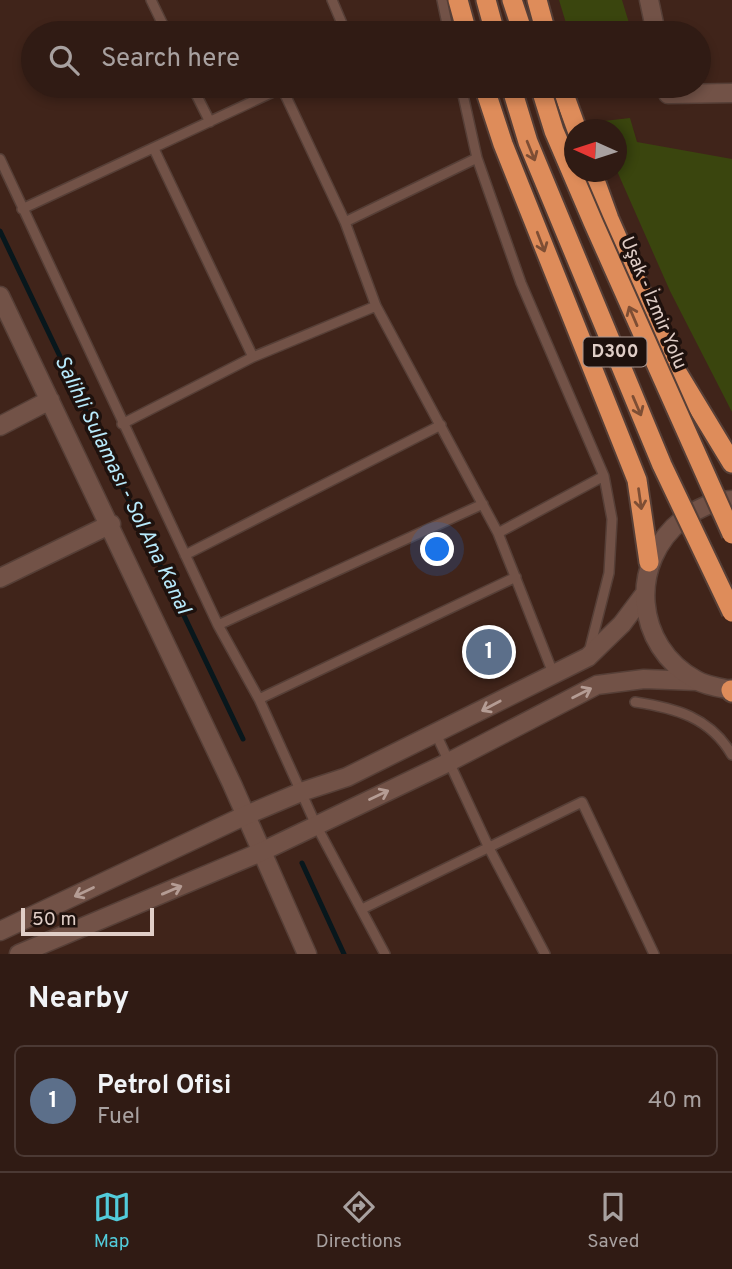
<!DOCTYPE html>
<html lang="en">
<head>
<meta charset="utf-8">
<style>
	body { margin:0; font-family:Overpass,sans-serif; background:#38241d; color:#f1f3f6 }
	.compass { position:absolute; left:564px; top:119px; width:63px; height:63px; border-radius:50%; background:#301b14; box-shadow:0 4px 10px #0003; rotate:273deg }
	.scale { position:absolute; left:21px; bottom:18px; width:133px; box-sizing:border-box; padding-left:7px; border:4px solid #e0cec7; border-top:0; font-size:19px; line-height:24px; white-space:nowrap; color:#e0cec7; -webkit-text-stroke:5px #1e110d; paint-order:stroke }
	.you { position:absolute; left:438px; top:550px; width:24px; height:24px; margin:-18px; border:5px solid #fff; border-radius:50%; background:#1a73e8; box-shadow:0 0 0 10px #1a73e833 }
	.badge { display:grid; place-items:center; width:46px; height:46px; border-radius:50%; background:#52cbda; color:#fff; font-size:23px; font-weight:700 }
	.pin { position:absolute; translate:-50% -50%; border:4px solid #fff; box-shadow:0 2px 7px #0006 }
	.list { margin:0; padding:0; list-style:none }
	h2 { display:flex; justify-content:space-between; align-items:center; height:91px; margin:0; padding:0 28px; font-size:30px }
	h2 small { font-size:23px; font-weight:400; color:#a8a1a0 }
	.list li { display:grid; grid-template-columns:46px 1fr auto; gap:21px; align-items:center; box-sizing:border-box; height:112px; margin:0 14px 14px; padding:0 14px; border:2px solid #4b3934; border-radius:10px }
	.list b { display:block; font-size:26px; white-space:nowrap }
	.list p { margin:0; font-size:23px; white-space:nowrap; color:#a8a1a0 }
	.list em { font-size:23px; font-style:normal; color:#a8a1a0 }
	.icon { flex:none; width:38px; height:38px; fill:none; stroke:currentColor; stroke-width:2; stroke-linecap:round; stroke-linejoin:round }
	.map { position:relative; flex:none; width:732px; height:954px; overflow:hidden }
	.search { position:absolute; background:#301b14; box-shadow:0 4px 10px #0003; left:21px; right:21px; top:21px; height:77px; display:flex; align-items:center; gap:18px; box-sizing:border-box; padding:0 24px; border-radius:38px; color:#a8a1a0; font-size:26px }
	.sheet { height:217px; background:#301b14 }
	nav { display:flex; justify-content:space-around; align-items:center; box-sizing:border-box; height:98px; border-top:2px solid #4b3934; background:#301b14; font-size:19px; color:#a8a1a0 }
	nav a { display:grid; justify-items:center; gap:4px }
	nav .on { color:#52cbda }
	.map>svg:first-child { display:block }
	.green { fill:#3a450e }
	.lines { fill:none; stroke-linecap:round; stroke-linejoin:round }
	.stream { stroke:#08171c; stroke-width:5 }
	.service-casing { stroke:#563f37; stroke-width:12 }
	.minor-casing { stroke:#563f37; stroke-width:21 }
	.tertiary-casing { stroke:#563f37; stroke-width:21 }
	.secondary-casing { stroke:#563f37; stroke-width:21 }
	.trunk-casing { stroke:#563f37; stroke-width:23 }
	.service { stroke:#725247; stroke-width:9 }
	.minor { stroke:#725247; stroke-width:18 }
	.tertiary { stroke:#725247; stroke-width:18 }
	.secondary { stroke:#725247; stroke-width:18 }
	.trunk { stroke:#de8c5a; stroke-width:19 }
	.trunk-bridge-casing { stroke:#563f37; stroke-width:23; stroke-linecap:butt }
	.trunk-bridge { stroke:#de8c5a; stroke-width:19 }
	.oneway { stroke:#7e4e34 }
	.oneway2 { stroke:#b49c94 }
	.labels { text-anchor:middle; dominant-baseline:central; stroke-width:7; stroke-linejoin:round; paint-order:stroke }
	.shield { fill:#1e110d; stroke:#a6958f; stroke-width:2 }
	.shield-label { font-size:18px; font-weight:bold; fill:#e0cec7 }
	.street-label { font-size:19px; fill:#e0cec7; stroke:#1e110d }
	.water-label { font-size:21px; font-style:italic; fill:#b8eafc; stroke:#1e110d }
</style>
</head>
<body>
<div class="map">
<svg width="732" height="954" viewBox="0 0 732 954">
	<rect width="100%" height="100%" fill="#40241a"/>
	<path class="green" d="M559,0H622L632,33H569Z
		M630,118L637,142L732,159V412L670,291L617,171L616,130L598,129L595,122Z"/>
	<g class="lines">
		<path class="stream" d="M0,231L243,739
			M302,863L344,954"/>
		<defs>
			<path id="service" d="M151,0L167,33
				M332,0L346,33
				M442,0L449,33
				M192,86L210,122
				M461,86L477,158L521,283L604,476L498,533
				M282,88L345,222L376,306L498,533L553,673
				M154,149L253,357
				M0,159L218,625L259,699L316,825L385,954
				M22,209L286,86
				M345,222L477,158
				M122,424L253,357L376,306
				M185,555L441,425
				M218,625L483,504
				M589,652L609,573L612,519L604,476
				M259,699L516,577
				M635,702C675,708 710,717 732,755
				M436,734L489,848L545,954
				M362,909L582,802L654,954"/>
			<path id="minor" d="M649,0L656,33
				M666,86L668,94L732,93
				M0,296L232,784L307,954
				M0,426L50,400
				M0,578L111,524"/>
			<path id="tertiary" d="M0,931L244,816L301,792L347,777L588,657L622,624L643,596
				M19,954L261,852L447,763L597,685L644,679L697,681"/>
			<path id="secondary" d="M732,500C715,500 696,509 683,519C628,562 634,646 696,680C706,686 721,688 732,690"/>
			<path id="trunk" d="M458,0L467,33
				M486,0L495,33
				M512,0L523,33
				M537,0L546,33
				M484,86L503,144L637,480L649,562
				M561,86L577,130
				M592,172L609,219L675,369L732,463
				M731,690L732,692"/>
		</defs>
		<use href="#service" class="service-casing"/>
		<use href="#minor" class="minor-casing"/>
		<use href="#tertiary" class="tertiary-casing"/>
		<use href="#secondary" class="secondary-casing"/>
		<use href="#trunk" class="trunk-casing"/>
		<use href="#service" class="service"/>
		<use href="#minor" class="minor"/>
		<use href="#tertiary" class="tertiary"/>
		<use href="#secondary" class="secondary"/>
		<use href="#trunk" class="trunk"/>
		<defs>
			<path id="trunk-bridge" d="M511,86L528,142L662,465L732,612
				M540,86L554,131L593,222L732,534"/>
		</defs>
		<use href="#trunk-bridge" class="trunk-bridge-casing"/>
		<use href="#trunk-bridge" class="trunk-bridge"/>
	</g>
	<defs><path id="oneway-shaft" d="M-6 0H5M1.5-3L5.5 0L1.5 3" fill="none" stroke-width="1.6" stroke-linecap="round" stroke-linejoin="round" transform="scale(1.75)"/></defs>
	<g class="oneway">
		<use href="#oneway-shaft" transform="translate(531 151) rotate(68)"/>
		<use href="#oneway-shaft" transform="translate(541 242) rotate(69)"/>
		<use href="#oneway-shaft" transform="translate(633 316) rotate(-113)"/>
		<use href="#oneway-shaft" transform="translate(637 406) rotate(67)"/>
		<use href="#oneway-shaft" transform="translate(640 499) rotate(82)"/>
	</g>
	<g class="oneway2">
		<use href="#oneway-shaft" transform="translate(582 693) rotate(-27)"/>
		<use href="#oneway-shaft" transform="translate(491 706) rotate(152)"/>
		<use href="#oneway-shaft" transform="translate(379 795) rotate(-25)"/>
		<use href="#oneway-shaft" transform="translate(172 890) rotate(-23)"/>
		<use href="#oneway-shaft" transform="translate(84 892) rotate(155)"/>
	</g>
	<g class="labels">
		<rect class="shield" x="583.5" y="337.5" width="63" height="29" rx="5"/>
		<g class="shield-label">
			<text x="615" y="352">D300</text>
		</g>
		<g class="street-label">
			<text transform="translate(653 303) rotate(67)">Uşak - İzmir Yolu</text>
		</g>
		<g class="water-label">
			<text transform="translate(122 485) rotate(64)">Salihli Sulaması - Sol Ana Kanal</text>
		</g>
	</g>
</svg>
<svg class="compass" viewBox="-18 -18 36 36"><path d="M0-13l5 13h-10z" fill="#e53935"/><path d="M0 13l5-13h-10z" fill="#a8a1a0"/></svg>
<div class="scale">50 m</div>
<div class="you"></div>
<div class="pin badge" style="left:489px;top:652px;background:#5c6f8a">1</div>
<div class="search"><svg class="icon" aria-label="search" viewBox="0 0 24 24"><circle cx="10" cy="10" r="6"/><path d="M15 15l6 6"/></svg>Search here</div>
</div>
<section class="sheet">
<h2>Nearby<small></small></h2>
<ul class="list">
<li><span class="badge" style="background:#5c6f8a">1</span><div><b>Petrol Ofisi</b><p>Fuel</p></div><em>40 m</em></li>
</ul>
</section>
<nav>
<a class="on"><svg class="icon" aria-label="map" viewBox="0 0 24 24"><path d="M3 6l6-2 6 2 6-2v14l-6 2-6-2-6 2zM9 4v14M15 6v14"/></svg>Map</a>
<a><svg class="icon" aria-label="directions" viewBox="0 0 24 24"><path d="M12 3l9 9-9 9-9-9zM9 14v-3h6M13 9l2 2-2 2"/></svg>Directions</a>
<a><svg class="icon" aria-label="saved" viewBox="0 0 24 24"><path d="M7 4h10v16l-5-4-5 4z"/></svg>Saved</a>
</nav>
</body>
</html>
